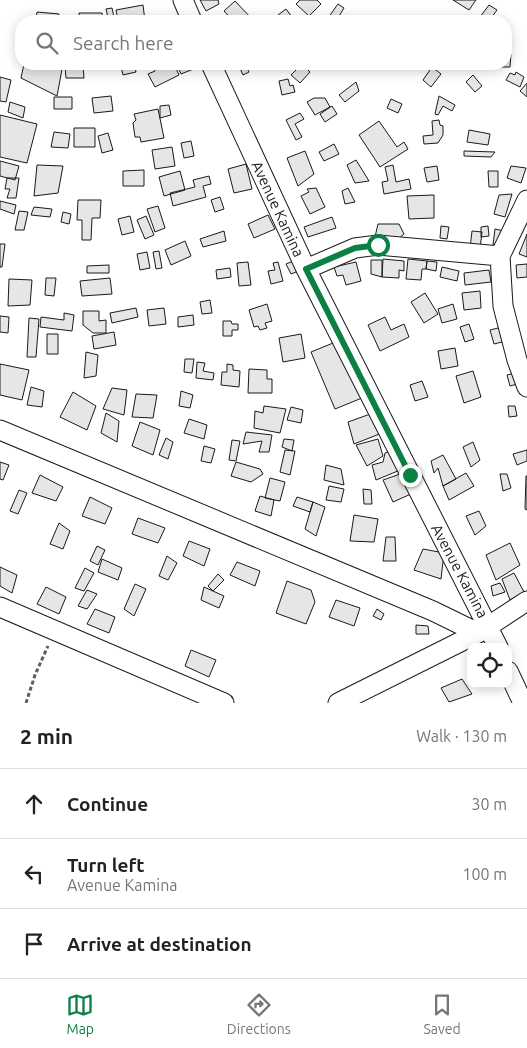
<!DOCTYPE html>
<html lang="en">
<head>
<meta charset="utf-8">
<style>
	body { margin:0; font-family:Ubuntu,sans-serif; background:#f2f2f2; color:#222 }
	.controls { position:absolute; right:15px; bottom:15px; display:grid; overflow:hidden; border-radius:10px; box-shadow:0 2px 12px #0003 }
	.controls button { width:45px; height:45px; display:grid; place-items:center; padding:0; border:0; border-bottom:1px solid #e0e0e0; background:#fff; color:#222; font:25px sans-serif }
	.stop { position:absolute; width:15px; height:15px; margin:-11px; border:4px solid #0b8043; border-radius:50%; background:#fff }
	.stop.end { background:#0b8043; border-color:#fff; box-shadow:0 1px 5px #0008 }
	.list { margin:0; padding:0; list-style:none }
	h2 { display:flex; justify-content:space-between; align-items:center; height:65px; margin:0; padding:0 20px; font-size:21px }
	h2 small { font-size:16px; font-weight:400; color:#767676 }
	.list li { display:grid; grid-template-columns:32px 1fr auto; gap:15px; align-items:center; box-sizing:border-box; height:70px; padding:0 20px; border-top:1px solid #e0e0e0 }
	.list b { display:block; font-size:19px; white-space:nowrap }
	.list p { margin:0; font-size:16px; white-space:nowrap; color:#767676 }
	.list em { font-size:16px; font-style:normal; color:#767676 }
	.icon { flex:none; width:28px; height:28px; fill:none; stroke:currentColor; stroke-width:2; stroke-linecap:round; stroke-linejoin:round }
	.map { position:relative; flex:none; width:527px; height:703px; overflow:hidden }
	.search { position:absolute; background:#fff; box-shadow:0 2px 12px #0003; left:15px; right:15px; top:15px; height:55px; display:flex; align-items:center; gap:12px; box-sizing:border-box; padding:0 18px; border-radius:20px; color:#767676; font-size:19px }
	.sheet { height:275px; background:#fff }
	nav { display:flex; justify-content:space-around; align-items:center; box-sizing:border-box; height:70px; border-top:1px solid #e0e0e0; background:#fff; font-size:14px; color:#767676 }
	nav a { display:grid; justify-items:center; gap:2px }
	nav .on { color:#0b8043 }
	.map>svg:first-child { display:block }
	.building { fill:#e6e6e6; stroke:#1a1a1a }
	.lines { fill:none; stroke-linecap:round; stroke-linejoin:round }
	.minor-casing { stroke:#1a1a1a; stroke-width:21 }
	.path { stroke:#5f5f5f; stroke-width:3; stroke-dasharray:4 2.5; stroke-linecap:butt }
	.minor { stroke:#fff; stroke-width:19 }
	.route { stroke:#0b8043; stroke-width:6 }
	.labels { text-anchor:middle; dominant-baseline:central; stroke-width:4; stroke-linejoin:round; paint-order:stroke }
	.street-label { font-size:15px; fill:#1a1a1a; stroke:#fff }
</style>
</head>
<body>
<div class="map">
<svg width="527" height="703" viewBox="0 0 527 703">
	<rect width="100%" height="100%" fill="#fff"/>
	<path class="building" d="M200,0H218L219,4L206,11Z
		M300,0H317L321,4L309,16L296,4Z
		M453,0H476L469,10Z
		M235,1L253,20L252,21H233L224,11Z
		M338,4L344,8L336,21H333L328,18Z
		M143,5L145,21H118L116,10Z
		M489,5L497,10L489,21H486L480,17Z
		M112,8L114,17L108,18L106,9Z
		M286,9L295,21H283L278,15Z
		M37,12L59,14L58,21H36Z
		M79,13H102L103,21H80Z
		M506,54H511L510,67H497V64H506Z
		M24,64H63L57,96L21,78Z
		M134,64L136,72L123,75L121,67Z
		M151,64H174L179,75L155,87L148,74L155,71Z
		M177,64H194L196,68L181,74Z
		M238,64H245L249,72L243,75Z
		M302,64L310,72L300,83L291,75Z
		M65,66H83L84,78H66Z
		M432,67L441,74L431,87L423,80Z
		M516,72L524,77L520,87L506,80L510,73L515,75Z
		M473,75L482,86L475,92L466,82Z
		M0,77L11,80L6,102L0,101Z
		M288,79L290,86L293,85L295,92L282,95L279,81Z
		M356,82L359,91L345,102L339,95Z
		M527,83V97L520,91Z
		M111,96L113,111L94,113L92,98Z
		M439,96L455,105L452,111L443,106L438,115L435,114Z
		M54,97H72V109H54Z
		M314,98H325L330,107L315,115L307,102Z
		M391,99L402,104L398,113L387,108Z
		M10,102L25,107L23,118L8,112Z
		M169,105L171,115L160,118V106Z
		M332,106L337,114L325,122L320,114Z
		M158,109L164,138L141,142L140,137H135L133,123L136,120L134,114Z
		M300,113L304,119L295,124L302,137L296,140L286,120Z
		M0,115L37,124L27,163L0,157Z
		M439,120L440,125L443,126V135L438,143L424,144L423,136L433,135L432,121Z
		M379,121L397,147L404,142L408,149L380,167L359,135Z
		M74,128H95V147H74Z
		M469,130L490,134L488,145L467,142Z
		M54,132L70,134L68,148L51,147Z
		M108,133L113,150L102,153L98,136Z
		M191,141L194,156L184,158L181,143Z
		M334,144L339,154L324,161L319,152Z
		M172,147L175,166L155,169L152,150Z
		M305,151L314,174L298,186L287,158Z
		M464,151L495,152L491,157L464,156Z
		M356,160L369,181L355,183L347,165Z
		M0,161L19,166L15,180L0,176Z
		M246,164L252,189L234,193L228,169Z
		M37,165L63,166L58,193L34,196Z
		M393,165L396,182L409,179L411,189L384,194L382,182L388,181L385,167Z
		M437,166L439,180L427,182L424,168Z
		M511,166L526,168L521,183L507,178Z
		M144,170V186H123V171Z
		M180,171L185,190L164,196L159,177Z
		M488,171H498V187H489Z
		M209,176L211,184L203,186L206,197L173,206L170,193L195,187L193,180Z
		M7,178H19L16,198H7L10,189H5Z
		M316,188L325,207L310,214L301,196L309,192L307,189Z
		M348,188L355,202L345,204L342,191Z
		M512,194L505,217L494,214L499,195Z
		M434,195V218L409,219L407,196Z
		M220,197L224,209L215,212L211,200Z
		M78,200H101L100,218H92L91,240H82V220H77Z
		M0,201L16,205L14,214L0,209Z
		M158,206L165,228L155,232L147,209Z
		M34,207L52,209L50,217L31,215Z
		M19,211L28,212L24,230H15Z
		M63,212L71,214L69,224L61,222Z
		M268,215L275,229L254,238L248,224Z
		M130,216L134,232L122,235L118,219Z
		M146,216L154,235L145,239L137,220Z
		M332,217L336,228L308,237L304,227Z
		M378,224H399L404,234L396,241H374Z
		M441,226L449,227L447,239L440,238Z
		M488,226L489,236L481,237V227Z
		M495,229L504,231L501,247L493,245Z
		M224,231L226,241L203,247L200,239Z
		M472,231L482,232L480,249L470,248Z
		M527,234V257L519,254Z
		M185,241L191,256L171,265L165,250Z
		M0,244H5L2,267H0Z
		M159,251L162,268L156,269L153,252Z
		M147,252L150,268L140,270L137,254Z
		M383,259L404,261V271L399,270V278L382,277Z
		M408,259L427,261L426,269H422L421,280L406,279Z
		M296,260L301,270L291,274L286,264Z
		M371,260H382V277L371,274Z
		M427,261L437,262L436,271L426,269Z
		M248,262L251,285L239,286L237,263Z
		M278,262L283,281L271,284L268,271L275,270L273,263Z
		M356,262L361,281L346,285L343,275L337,276L334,267Z
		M527,264V277L517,278L516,265Z
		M109,265V273H87V266Z
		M442,267L459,271L457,281L440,277Z
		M230,268L231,277L217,279L216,270Z
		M489,270L491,282L465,285L464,273Z
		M46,278H56L54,296L45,295Z
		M110,278L112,294L82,296L80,281Z
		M9,279L32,280L30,305L8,306Z
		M480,291L481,308L464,310L462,293Z
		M425,293L438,314L424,323L411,302Z
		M210,300L212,313L202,314L200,302Z
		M267,304L272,321L265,323L267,328L260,330L258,326L254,327L249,310Z
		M453,304L457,319L442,323L438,309Z
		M136,308L138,317L112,323L110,313Z
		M164,308L166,324L149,326L147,310Z
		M83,311H99V321L106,320V333H93L83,325Z
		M64,313L74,315L72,331L40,327L41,317L64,320Z
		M193,315L194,325L178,327V317Z
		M0,316L9,317L8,333L0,332Z
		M385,317L391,330L404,324L409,337L380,351L368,325Z
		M29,318L39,319L36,357H27Z
		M223,321H231L232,324H238V330H232V336H223Z
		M469,324L474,339L465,342L460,327Z
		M506,326L510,340L494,344L490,330Z
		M114,332L116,345L94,349L92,336Z
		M47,334H58V354H47Z
		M301,334L305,358L283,362L279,338Z
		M338,341L362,398L335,409L311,352Z
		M455,348L458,366L441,369L438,351Z
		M86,352L98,355L96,376L84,378Z
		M185,359H194L192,373L184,372Z
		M197,362L205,363L203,371L214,373L213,380L196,378Z
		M0,364L29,370L22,400L0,395Z
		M227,364L233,365V370L240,371L239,387L221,385L222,372H227Z
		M249,369L267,370V379H272V393H248Z
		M473,371L481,397L464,403L456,376Z
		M519,372L521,383L510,386L507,375Z
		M422,381L428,397L415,401L410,385Z
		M31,387L44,391L42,407L27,405Z
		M112,388L127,390L124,415L103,409Z
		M181,391L193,395L190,408L179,406Z
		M73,392L96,406L87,430L60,417Z
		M136,394L157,395L153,418L132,417Z
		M264,406L286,409L280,433L254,428L255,411L263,413Z
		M508,406H515L517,416L509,417Z
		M291,407L303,410L301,423L287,420Z
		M106,413L119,421L117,442L101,433Z
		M373,413L382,433L354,444L348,422Z
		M189,419L207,425L204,439L184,433Z
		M140,422L160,430L153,455L132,446Z
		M246,432L272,435L269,452H259L262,441L243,444Z
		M166,438L173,442L168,459L159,455Z
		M284,439L294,440L292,451L282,447Z
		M378,439L383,456L367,466L356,445Z
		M232,440L240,441L236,461L229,460Z
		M473,442L480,460L471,467L463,447Z
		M204,446L215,449L211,463L201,461Z
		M395,449L405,468L376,480L372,465L383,462L385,453Z
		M285,450L295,451L290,475L280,472Z
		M527,450V461L517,465L513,454Z
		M443,455L456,479L443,486L438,468L434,473L431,461Z
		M0,462L9,465L3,480L0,479Z
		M236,462L260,469L263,474L251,482L231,476Z
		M326,465L341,469L344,485L324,480Z
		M403,473L411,494L393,502L383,480Z
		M466,473L474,486L449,500L443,486Z
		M500,474H507L511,488L503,491Z
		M40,475L63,487L56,501L32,493Z
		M526,476H527V510L525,509Z
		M270,478L285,482L280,501L265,498Z
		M329,486L344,489L341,502L326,500Z
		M363,489L371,490L372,504H364Z
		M19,490L27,493L18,514L10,511Z
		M260,496L274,500L271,516L255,511Z
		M90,497L112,508L105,524L82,516Z
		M297,497L313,502L310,512L293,506Z
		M313,502L325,507L316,536L305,529Z
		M479,511L486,526L475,535L466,516Z
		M354,515L378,519L374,542L350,541Z
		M138,518L165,528L158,543L132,534Z
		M59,523L70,531L63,549L50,544Z
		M386,537H395L396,561H383Z
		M189,541L210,549L204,566L183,556Z
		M510,543L520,565L496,580L486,555Z
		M97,546L105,550L98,565L90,561Z
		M423,549L444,553L441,579L414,570Z
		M167,556L177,563L168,580L159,576Z
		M102,559L122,568L118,580L98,572Z
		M237,562L260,571L255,586L230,575Z
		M0,567L17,575L12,593L0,586Z
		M85,568L94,573L84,591L75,588Z
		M514,573L524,592L510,600L502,579Z
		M218,574L224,580L213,591L208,586Z
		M287,581L311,590L315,602L306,624L276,613Z
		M500,583L505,592L493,596L491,586Z
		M135,584L146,589L134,616L124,609Z
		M46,587L66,597L59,614L37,604Z
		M204,587L224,596L219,608L201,600Z
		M87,590L97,594L87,609L78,606Z
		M336,600L360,608L354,626L329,617Z
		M95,609L115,617L109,633L87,624Z
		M377,609L384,614L381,620L373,616Z
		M416,625L428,626L429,634H416Z
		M191,650L216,660L209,677L185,666Z
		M462,679L472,694L449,702L441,688Z"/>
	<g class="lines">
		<defs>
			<path id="minor" d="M183,0L192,21
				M211,64L306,269L498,647
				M527,200L500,256L503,306L517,360L527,387
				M306,269L355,248L378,245L500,256
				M0,430L433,611L478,633
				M0,607L224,703
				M508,671L523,703
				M338,703L478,633L527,601"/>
		</defs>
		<use href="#minor" class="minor-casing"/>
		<path class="path" d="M26,703L35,675L48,646"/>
		<use href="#minor" class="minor"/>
	</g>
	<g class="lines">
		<path class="route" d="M378,245L355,248L306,269L410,475"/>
	</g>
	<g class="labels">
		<g class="street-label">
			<text transform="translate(278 209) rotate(65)">Avenue Kamina</text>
			<text transform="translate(460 571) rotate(62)">Avenue Kamina</text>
		</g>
	</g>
</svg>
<div class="controls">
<button><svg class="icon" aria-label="locate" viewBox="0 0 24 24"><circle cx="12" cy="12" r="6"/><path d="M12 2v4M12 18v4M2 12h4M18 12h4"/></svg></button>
</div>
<div class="stop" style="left:378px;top:245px"></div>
<div class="stop end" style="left:410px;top:475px"></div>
<div class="search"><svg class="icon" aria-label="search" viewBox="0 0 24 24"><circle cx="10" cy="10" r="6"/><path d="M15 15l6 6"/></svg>Search here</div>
</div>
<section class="sheet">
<h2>2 min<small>Walk · 130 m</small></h2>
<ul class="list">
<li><svg class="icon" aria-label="ahead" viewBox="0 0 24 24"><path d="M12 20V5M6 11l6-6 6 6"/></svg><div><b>Continue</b></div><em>30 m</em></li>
<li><svg class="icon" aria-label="left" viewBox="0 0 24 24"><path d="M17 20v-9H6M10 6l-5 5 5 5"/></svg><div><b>Turn left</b><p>Avenue Kamina</p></div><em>100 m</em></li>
<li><svg class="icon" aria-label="arrive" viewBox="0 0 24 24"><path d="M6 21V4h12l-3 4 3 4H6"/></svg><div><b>Arrive at destination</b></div></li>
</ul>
</section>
<nav>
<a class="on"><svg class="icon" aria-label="map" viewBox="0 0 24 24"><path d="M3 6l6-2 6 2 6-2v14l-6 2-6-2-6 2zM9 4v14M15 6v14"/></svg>Map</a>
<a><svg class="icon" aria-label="directions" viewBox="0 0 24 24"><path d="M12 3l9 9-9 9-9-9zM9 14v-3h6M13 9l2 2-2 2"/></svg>Directions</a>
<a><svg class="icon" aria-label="saved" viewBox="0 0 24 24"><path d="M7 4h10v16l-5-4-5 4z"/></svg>Saved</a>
</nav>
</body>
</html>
